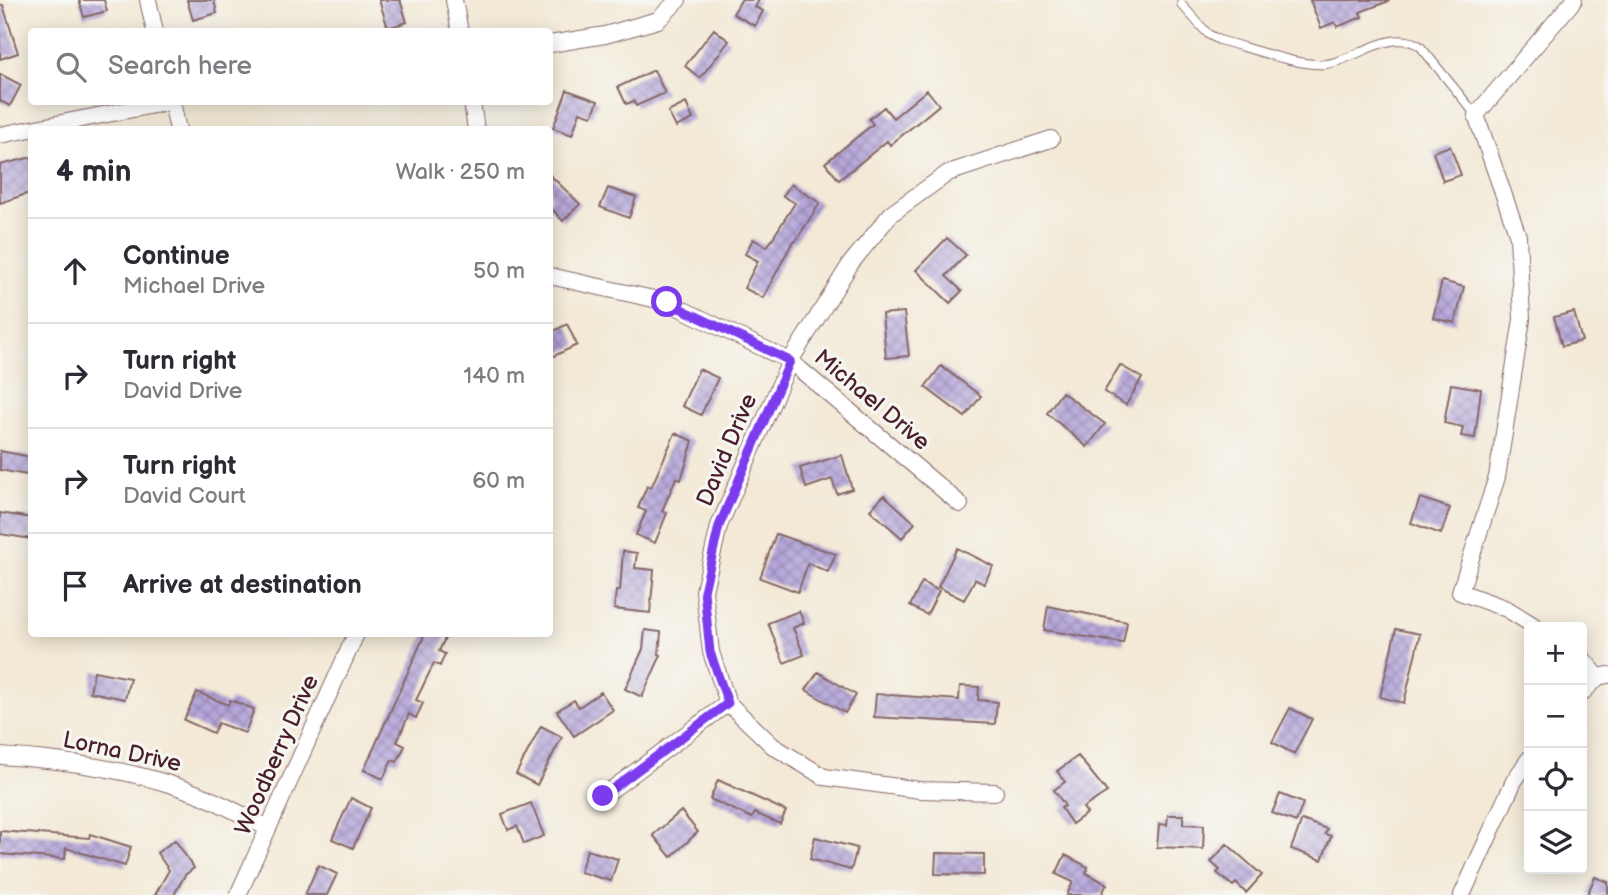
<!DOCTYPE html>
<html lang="en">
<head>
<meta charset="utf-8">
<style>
	body { margin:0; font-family:"Balsamiq Sans",sans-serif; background:#f2f2f3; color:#2b2b33 }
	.controls { position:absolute; right:21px; bottom:21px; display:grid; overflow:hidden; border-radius:7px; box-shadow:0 4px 18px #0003 }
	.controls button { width:63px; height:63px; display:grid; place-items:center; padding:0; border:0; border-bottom:2px solid #e1e1e2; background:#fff; color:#2b2b33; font:35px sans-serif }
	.stop { position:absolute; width:21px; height:21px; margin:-16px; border:5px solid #7c3aed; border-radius:50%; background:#fff }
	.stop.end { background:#7c3aed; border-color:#fff; box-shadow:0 2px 7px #0008 }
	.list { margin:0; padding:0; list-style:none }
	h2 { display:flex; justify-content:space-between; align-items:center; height:91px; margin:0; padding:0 28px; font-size:30px }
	h2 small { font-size:23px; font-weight:400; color:#7c7c81 }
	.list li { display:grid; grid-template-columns:46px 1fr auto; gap:21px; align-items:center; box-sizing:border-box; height:105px; padding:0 28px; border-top:2px solid #e1e1e2 }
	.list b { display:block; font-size:26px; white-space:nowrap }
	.list p { margin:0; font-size:23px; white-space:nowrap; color:#7c7c81 }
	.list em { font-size:23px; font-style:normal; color:#7c7c81 }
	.icon { flex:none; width:38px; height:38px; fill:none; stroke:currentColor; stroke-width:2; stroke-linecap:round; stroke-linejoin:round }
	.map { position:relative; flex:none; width:1608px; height:895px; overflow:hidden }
	.search { position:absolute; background:#fff; box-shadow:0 4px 18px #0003; left:28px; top:28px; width:525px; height:77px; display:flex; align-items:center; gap:18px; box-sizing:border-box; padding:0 24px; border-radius:7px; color:#7c7c81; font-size:26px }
	.panel { position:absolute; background:#fff; box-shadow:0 4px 18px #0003; left:28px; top:126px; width:525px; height:511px; border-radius:7px }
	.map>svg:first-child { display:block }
	.building { fill:url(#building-cross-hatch) }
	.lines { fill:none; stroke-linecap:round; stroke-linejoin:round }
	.lane-casing { stroke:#856667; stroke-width:10 }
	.street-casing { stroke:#856667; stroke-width:18 }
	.lane { stroke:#fff; stroke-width:8 }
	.street { stroke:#fff; stroke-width:16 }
	.route { stroke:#7c3aed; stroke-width:9 }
	.labels { text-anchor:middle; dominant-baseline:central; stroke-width:6; stroke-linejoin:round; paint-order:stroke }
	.street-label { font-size:23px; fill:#4a1f2b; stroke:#f6f6f2 }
</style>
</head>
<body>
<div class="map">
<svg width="1608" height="895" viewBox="0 0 1608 895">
	<defs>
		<pattern id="building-cross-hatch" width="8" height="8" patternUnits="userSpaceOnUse" patternTransform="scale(1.75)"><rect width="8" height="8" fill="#b5a6da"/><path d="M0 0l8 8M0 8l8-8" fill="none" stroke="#9587b1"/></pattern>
	</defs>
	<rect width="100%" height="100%" fill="#f6f6f2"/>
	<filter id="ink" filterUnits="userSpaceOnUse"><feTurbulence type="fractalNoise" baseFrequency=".0143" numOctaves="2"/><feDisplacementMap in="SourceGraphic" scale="14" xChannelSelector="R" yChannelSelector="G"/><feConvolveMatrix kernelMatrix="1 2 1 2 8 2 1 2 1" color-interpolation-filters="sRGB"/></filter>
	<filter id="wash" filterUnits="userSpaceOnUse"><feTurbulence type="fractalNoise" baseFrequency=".00686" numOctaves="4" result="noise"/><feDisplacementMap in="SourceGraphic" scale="28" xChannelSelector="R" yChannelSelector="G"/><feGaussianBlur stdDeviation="1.57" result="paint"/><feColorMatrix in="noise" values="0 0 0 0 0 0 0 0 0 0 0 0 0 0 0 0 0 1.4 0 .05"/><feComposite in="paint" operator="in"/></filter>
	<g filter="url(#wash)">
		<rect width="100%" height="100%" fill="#f3e9d6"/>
		<g id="blocks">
			<path class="building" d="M79,0H104L107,11L84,17Z
				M187,0H214L217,13L193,20Z
				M379,0H400L407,22L388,28Z
				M741,0H759L755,7L763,11L755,26L733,14Z
				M1310,0H1389V1L1360,12L1362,17L1337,27L1335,22L1321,28Z
				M0,5H3L18,53L0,59Z
				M714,29L729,41L700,78L685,66Z
				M654,70L665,93L636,106L634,101L626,104L618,87Z
				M0,74L21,85L10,106L0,101Z
				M567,90L598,101L592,116L580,112L572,135L553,128Z
				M927,90L939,105L890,145L887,141L839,180L825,163L873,124L869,119L884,107L893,118Z
				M686,103L693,119L676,127L668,112Z
				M1450,146L1461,175L1443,181L1433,152Z
				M32,157V192L0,203V165Z
				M550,175L580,204L563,221L550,207Z
				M791,184L820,203L795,242L793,241L763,298L744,288L758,261L745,254L753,239L767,247L795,203L783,196Z
				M608,188L636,197L629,218L600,207Z
				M947,238L966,255L946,276L962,291L950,303L916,270Z
				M1442,281L1464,287L1455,323L1433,318Z
				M904,312L909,356L886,358L882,314Z
				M1574,312L1582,341L1562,346L1554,317Z
				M567,324L577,345L550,358V333Z
				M1120,365L1142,378L1126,405L1104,392Z
				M941,366L981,396L965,417L925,387Z
				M699,369L718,378L701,415L682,406Z
				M1451,384L1481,389L1475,438L1461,436L1463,427L1444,423Z
				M1062,392L1105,424L1087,447L1047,413Z
				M675,433L693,441L681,480L676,478L662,511L667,513L655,543L636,535L646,511L638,508L647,486L651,488Z
				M0,451L32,457V476L0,470Z
				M842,455L852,489L837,494L832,479L806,488L800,468Z
				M884,495L915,523L902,538L870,510Z
				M1420,498L1450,508L1441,534L1411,523Z
				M0,513L32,518V539L0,534Z
				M776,534L836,554L828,572L808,563L798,592L760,578Z
				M957,548L993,566L984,584L975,579L964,600L938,587Z
				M623,551L637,553L635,568L654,570L650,613L614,609L616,591H620Z
				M922,582L939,591L927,615L910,606Z
				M1048,606L1127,622L1123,643L1044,630Z
				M799,611L804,623L793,628L804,655L784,663L768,623Z
				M1396,629L1420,634L1404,703L1380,697Z
				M645,630L661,632L659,654L661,655L642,697L625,689L643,649Z
				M425,634H447L439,651L445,654L440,666L434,663L416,700L423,703L416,718L409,714L397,742L405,746L397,762L392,760L383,779L364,770Z
				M94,671L130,678L125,699L90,692Z
				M818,672L856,695L845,713L806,690Z
				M960,686L979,687L978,700L997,702L995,724L874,717L876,694L959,700Z
				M197,692L228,705L230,700L254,709L245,733L218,723L213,733L184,720Z
				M601,692L613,710L574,736L557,711L574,700L579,707Z
				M1290,708L1312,719L1294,754L1272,742Z
				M541,726L562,737L537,785L516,774Z
				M1078,756L1107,792L1083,808L1087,813L1072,824L1061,808L1065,806L1054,790L1065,782L1057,771Z
				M718,780L786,811L780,824L755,813L752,818L710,799Z
				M1280,794L1303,803L1296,822L1272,813Z
				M351,798L371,808L353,848L332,839Z
				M531,803L544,836L524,844L517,826L508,830L502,814Z
				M681,811L698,832L671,857L653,835Z
				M1168,815H1183V824L1204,825L1203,849L1157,847L1159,824L1167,825Z
				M1302,820L1327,829L1325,834L1331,836L1322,860L1291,849Z
				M0,831L89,838L90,834L131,847L125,866L66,848L65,859L0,854Z
				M815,837L857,848L851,870L810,859Z
				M175,840L194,868L185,875L174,895H155L169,870L157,853Z
				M1227,844L1262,875L1246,893L1236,883L1233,886L1217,873L1220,870L1211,862Z
				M587,850L618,859L611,881L580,872Z
				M936,853L984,854V875L935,874Z
				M1065,855L1088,867L1086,873L1107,884L1101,895H1067L1073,882L1056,874Z
				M318,865L337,874L327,895H305Z
				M1595,877L1608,882V895H1587Z"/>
		</g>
	</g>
	<g filter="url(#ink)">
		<use href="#blocks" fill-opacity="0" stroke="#856667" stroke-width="2"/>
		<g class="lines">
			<defs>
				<path id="lane" d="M1181,4L1208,34L1219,40C1247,47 1300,67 1326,64C1356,60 1391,27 1420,46L1476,115"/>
				<path id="street" d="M148,0L155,32
					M454,0L460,32
					M550,44L605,35L658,20L678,0
					M172,102L178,130
					M472,102L476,130
					M0,135L169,102
					M550,276L667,302L790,361L960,504
					M1536,627L1507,609L1460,592L1497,477L1522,319L1518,236L1476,115L1574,0
					M1582,658L1598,677
					M1582,693L1598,677L1608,675
					M0,756C64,760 130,769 190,791C217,800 243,816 268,828
					M995,792L920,790L824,777L773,746L728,703L711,652L704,591L719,526L790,361L851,263L891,214L948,173L1051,139
					M603,796L728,703
					M238,895L356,634
					M1462,895L1514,781L1529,759"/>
			</defs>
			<use href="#lane" class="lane-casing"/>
			<use href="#street" class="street-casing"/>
			<use href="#lane" class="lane"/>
			<use href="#street" class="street"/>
		</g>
	</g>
	<g class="lines" filter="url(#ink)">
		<path class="route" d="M603,796L728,703L710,652L704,591L719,526L790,361L667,302"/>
	</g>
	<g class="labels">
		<g class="street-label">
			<text transform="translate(872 400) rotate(40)">Michael Drive</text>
			<text transform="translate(727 450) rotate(-67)">David Drive</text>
			<text transform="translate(122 752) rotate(12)">Lorna Drive</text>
			<text transform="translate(277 755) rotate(-66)">Woodberry Drive</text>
		</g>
	</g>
</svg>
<div class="controls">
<button>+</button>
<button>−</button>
<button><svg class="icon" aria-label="locate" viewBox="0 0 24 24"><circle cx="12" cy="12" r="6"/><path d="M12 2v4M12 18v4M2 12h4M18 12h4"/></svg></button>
<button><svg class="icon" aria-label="layers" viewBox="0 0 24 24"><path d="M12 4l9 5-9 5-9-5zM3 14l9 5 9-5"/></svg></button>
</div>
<div class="stop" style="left:667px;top:302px"></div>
<div class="stop end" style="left:603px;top:796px"></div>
<div class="search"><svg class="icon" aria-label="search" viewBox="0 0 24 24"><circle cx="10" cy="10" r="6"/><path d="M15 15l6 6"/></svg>Search here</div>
<section class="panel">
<h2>4 min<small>Walk · 250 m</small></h2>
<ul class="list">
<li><svg class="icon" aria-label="ahead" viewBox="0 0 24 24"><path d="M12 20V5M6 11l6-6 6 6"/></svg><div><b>Continue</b><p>Michael Drive</p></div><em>50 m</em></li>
<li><svg class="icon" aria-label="right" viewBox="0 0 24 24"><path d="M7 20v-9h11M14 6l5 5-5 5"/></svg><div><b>Turn right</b><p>David Drive</p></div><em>140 m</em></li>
<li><svg class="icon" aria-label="right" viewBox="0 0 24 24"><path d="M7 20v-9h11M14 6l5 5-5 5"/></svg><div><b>Turn right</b><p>David Court</p></div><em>60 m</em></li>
<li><svg class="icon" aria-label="arrive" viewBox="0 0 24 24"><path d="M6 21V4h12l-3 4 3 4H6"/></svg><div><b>Arrive at destination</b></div></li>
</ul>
</section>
</div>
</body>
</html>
